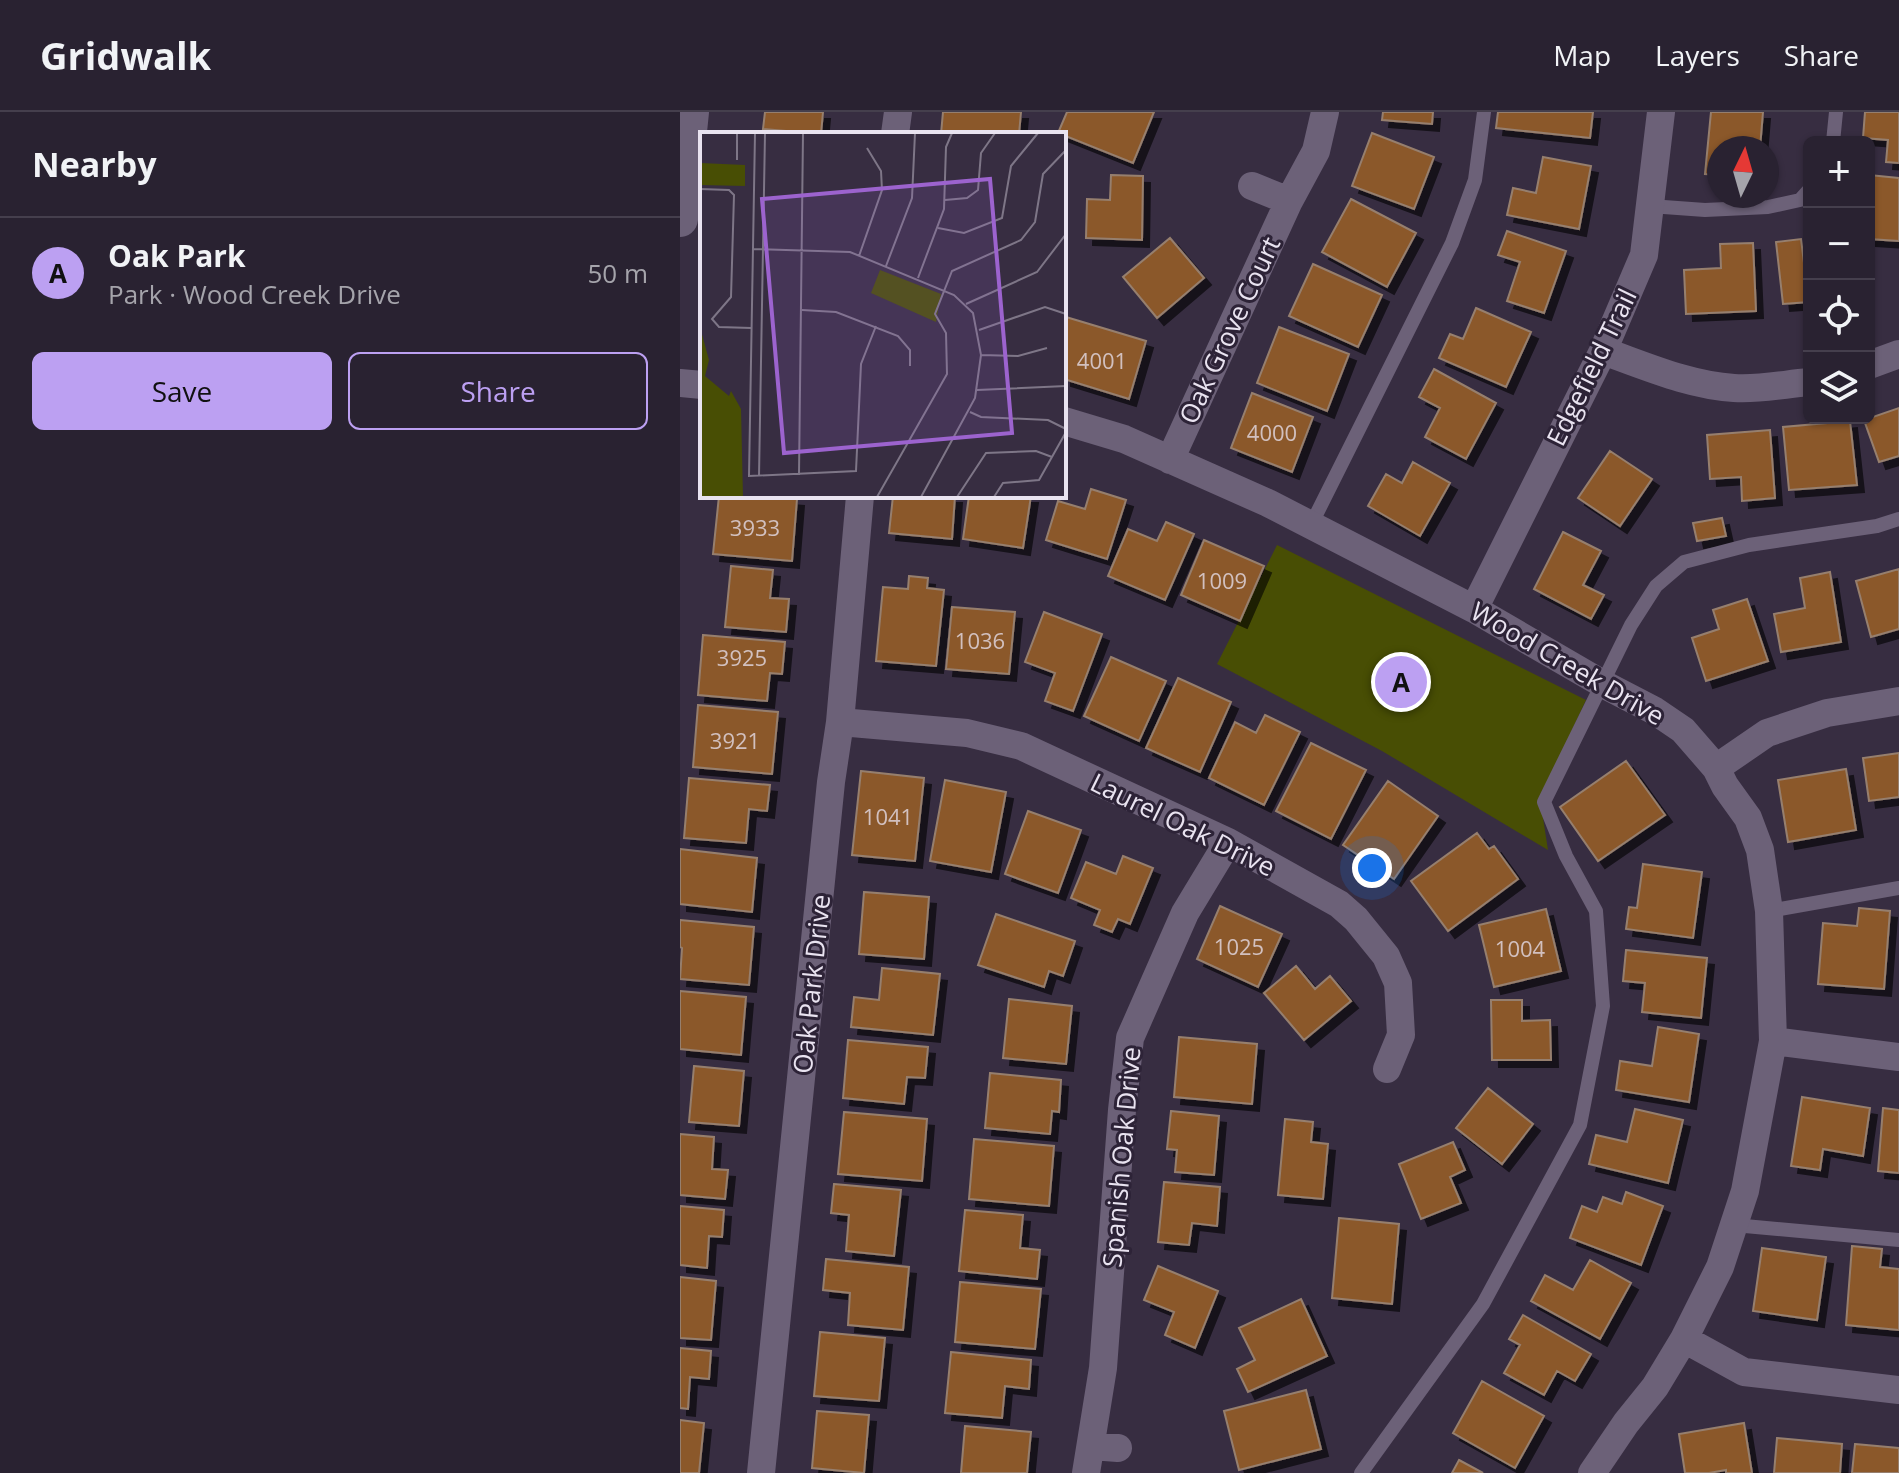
<!DOCTYPE html>
<html lang="en">
<head>
<meta charset="utf-8">
<style>
	body { margin:0; font-family:"Open Sans",sans-serif; background:#352f3d; color:#f1f3f6 }
	.controls { position:absolute; right:24px; top:24px; display:grid; overflow:hidden; border-radius:12px; box-shadow:0 2px 6px #0004 }
	.controls button { width:72px; height:72px; display:grid; place-items:center; padding:0; border:0; border-bottom:2px solid #453f4d; background:#292231; color:#f1f3f6; font:40px sans-serif }
	.compass { position:absolute; left:1027px; top:24px; width:72px; height:72px; border-radius:50%; background:#292231; box-shadow:0 2px 6px #0004; rotate:5deg }
	.you { position:absolute; left:692px; top:756px; width:28px; height:28px; margin:-20px; border:6px solid #fff; border-radius:50%; background:#1a73e8; box-shadow:0 0 0 12px #1a73e833 }
	.badge { display:grid; place-items:center; width:52px; height:52px; border-radius:50%; background:#bca0f2; color:#111; font-size:26px; font-weight:700 }
	.pin { position:absolute; translate:-50% -50%; border:4px solid #fff; box-shadow:0 2px 8px #0006 }
	.list { margin:0; padding:0; list-style:none }
	h2 { display:flex; justify-content:space-between; align-items:center; height:104px; margin:0; padding:0 32px; font-size:34px }
	h2 small { font-size:26px; font-weight:400; color:#a5a4ab }
	.list li { display:grid; grid-template-columns:52px 1fr auto; gap:24px; align-items:center; box-sizing:border-box; height:112px; padding:0 32px; border-top:2px solid #453f4d }
	.list b { display:block; font-size:30px; white-space:nowrap }
	.list p { margin:0; font-size:26px; white-space:nowrap; color:#a5a4ab }
	.list em { font-size:26px; font-style:normal; color:#a5a4ab }
	.actions { display:flex; gap:16px; padding:24px 32px }
	.actions a { flex:1; padding:18px 0; border:2px solid #bca0f2; border-radius:12px; text-align:center; font-size:28px; color:#bca0f2 }
	.actions .main { background:#bca0f2; color:#111 }
	.icon { flex:none; width:44px; height:44px; fill:none; stroke:currentColor; stroke-width:2; stroke-linecap:round; stroke-linejoin:round }
	.map { position:relative; flex:none; width:1219px; height:1361px; overflow:hidden }
	header { display:flex; align-items:center; gap:48px; box-sizing:border-box; height:112px; padding:0 40px; background:#292231; border-bottom:2px solid #453f4d }
	header strong { font-size:38px }
	nav { display:flex; gap:44px; margin-inline-start:auto; font-size:28px }
	main { display:flex }
	aside { flex:1; background:#292231 }
	.map>svg:first-child { display:block }
	.green { fill:#484e04 }
	.building { fill:#8b582b; stroke:#967f6e; stroke-width:2; filter:url(#shadow) }
	.lines { fill:none; stroke-linecap:round; stroke-linejoin:round }
	.service { stroke:#6c6178; stroke-width:14 }
	.minor { stroke:#6c6178; stroke-width:28 }
	.tertiary { stroke:#6c6178; stroke-width:36 }
	.labels { text-anchor:middle; dominant-baseline:central; stroke-width:6; stroke-linejoin:round; paint-order:stroke }
	.number-label { font-size:22px; fill:#d2c0bf }
	.street-label { font-size:26px; fill:#e9e3f0; stroke:#2d2337 }
	.inset-road { fill:none; stroke:#7e7687; stroke-width:2 }
	.view { fill:#9c63ce; fill-opacity:0.15; stroke:#9c63ce; stroke-width:4 }
	.inset-edge { fill:none; stroke:#e9e3f0; stroke-width:4 }
</style>
</head>
<body>
<header>
<strong>Gridwalk</strong>
<nav><a>Map</a><a>Layers</a><a>Share</a></nav>
</header>
<main>
<aside>
<h2>Nearby<small></small></h2>
<ul class="list">
<li><span class="badge">A</span><div><b>Oak Park</b><p>Park · Wood Creek Drive</p></div><em>50 m</em></li>
</ul>
<div class="actions"><a class="main">Save</a><a>Share</a></div>
</aside>
<div class="map">
<svg width="1219" height="1361" viewBox="0 0 1219 1361">
	<defs>
		<filter id="shadow"><feDropShadow dx="7" dy="7" stdDeviation="0" flood-color="#0009"/></filter>
	</defs>
	<rect width="100%" height="100%" fill="#372d41"/>
	<path class="green" d="M597,433L906,588L860,687L868,738L702,639L537,552Z"/>
	<path class="building" d="M85,0H143L141,22L83,17Z
		M263,0H341L339,22H261Z
		M387,0H474L453,51L378,21Z
		M703,0H753L752,12L702,8Z
		M818,0H913L910,26L816,16Z
		M1031,0H1083L1080,36H1039V63L1025,62Z
		M1185,0H1219V51L1206,50L1208,28L1183,26Z
		M692,21L754,45L734,97L672,74Z
		M863,45L911,54L899,117L827,103L833,76L856,81Z
		M431,63L463,64L462,128L406,126L407,87L430,88Z
		M1189,63L1219,66V129L1189,127Z
		M671,87L736,121L707,175L642,140Z
		M827,119L886,139L864,201L827,189L840,150L818,143Z
		M490,126L524,166L477,206L443,165Z
		M1121,127L1124,151H1129V190L1103,192L1096,130Z
		M1073,131L1076,199L1006,202L1004,158L1041,156L1040,132Z
		M633,152L702,183L678,235L609,204Z
		M796,196L851,220L826,275L759,246L770,222L783,227Z
		M386,205L466,229L449,287L384,267V212Z
		M599,215L669,242L647,299L577,271Z
		M754,257L816,291L786,347L745,325L760,296L739,285Z
		M572,281L633,305L612,360L551,336Z
		M1219,296V344L1199,350L1184,308Z
		M1170,309L1177,373L1109,378L1103,315Z
		M1090,318L1095,386L1062,389L1061,365L1030,367L1027,323Z
		M930,339L972,367L940,414L898,386Z
		M733,350L770,371L740,424L688,394L706,362L722,371Z
		M411,377L446,388L427,447L366,428L378,389L405,397Z
		M39,384H78L117,387L112,449L33,442Z
		M213,384H275L272,427L209,421Z
		M289,384H351L343,436L283,427Z
		M1042,406L1046,424L1017,429L1013,411Z
		M486,410L514,422L485,488L428,464L448,417L477,429Z
		M883,420L921,439L903,473L924,483L911,507L854,477Z
		M524,428L584,454L560,509L501,483Z
		M51,454L93,458L90,486L109,487L106,520L45,515Z
		M1219,457V517L1191,525L1176,469Z
		M1150,460L1161,530L1101,540L1094,502L1125,496L1120,466Z
		M229,464L248,466L247,476L264,478L256,554L196,549L203,475L228,477Z
		M1067,487L1088,549L1026,569L1012,526L1039,517L1033,498Z
		M272,495L335,500L329,562L266,557Z
		M364,500L422,522L393,599L365,589L375,561L345,550Z
		M23,523L105,530L102,562L90,561L87,589L18,583Z
		M431,545L486,569L459,629L404,604Z
		M498,566L551,590L520,660L466,636Z
		M18,593L98,600L92,662L13,655Z
		M585,603L620,620L584,693L529,666L555,610L576,621Z
		M631,631L686,658L651,727L596,699Z
		M1219,641V685L1189,689L1183,646Z
		M946,649L985,703L918,749L880,695Z
		M1166,657L1176,718L1108,730L1098,668Z
		M181,659L244,666L235,749L172,743Z
		M9,666L90,673L87,699L69,697L66,731L4,726Z
		M265,668L326,680L311,760L250,749Z
		M708,669L758,704L714,767L663,733Z
		M348,699L401,718L378,781L325,762Z
		M797,721L809,737L814,734L838,767L768,819L731,769Z
		M0,737L77,746L72,800L0,792Z
		M443,744L473,756L450,812L438,807L432,820L414,813L420,798L391,786L406,750L436,762Z
		M963,752L1022,760L1013,826L946,817L949,795L957,796Z
		M184,780L249,785L244,847L179,842Z
		M540,794L602,822L578,875L517,847Z
		M1179,796L1210,799L1204,877L1138,872L1143,811L1177,814Z
		M866,797L881,859L814,875L799,813Z
		M316,802L395,829L383,864L369,859L364,875L298,853Z
		M0,808L74,815L69,873L0,867L2,836L0,835Z
		M946,838L1027,846L1021,906L962,900L965,871L943,869Z
		M616,854L635,877L650,864L671,889L624,928L584,881Z
		M202,856L260,862L253,923L171,915L174,885L199,888Z
		M0,879L66,885L61,943L0,937Z
		M329,887L392,894L386,952L323,946Z
		M811,888H842V909L870,908L871,948H812Z
		M978,915L1019,922L1009,990L936,978L940,949L972,954Z
		M499,925L577,932L572,992L494,985Z
		M168,928L248,935L245,966L227,965L224,992L163,986Z
		M14,954L64,959L59,1014L9,1010Z
		M310,961L381,968L379,1000L372,999L370,1022L305,1016Z
		M808,976L853,1012L822,1052L776,1016Z
		M1122,985L1190,996L1183,1044L1143,1037L1140,1058L1111,1054Z
		M1203,996L1219,998V1061L1198,1059Z
		M955,997L1003,1008L988,1071L909,1052L916,1023L947,1030Z
		M491,999L539,1004L534,1063L495,1060L497,1038L487,1037Z
		M164,1000L247,1007L242,1069L158,1062Z
		M605,1007L633,1010L631,1030L648,1032L643,1087L598,1083Z
		M0,1022L34,1025L32,1057L48,1058L45,1087L0,1083Z
		M294,1027L374,1034L369,1094L289,1087Z
		M773,1030L785,1058L770,1065L781,1091L741,1107L719,1052Z
		M484,1070L540,1075L537,1114L512,1111L509,1133L478,1130Z
		M154,1072L221,1078L214,1144L166,1139L169,1103L151,1101Z
		M946,1080L983,1094L961,1153L890,1126L902,1094L917,1100L923,1085L942,1092Z
		M0,1094L44,1098L42,1125L29,1124L27,1156L0,1153Z
		M285,1098L343,1103L340,1136L360,1138L357,1167L279,1159Z
		M659,1106L719,1112L712,1192L652,1186Z
		M1172,1134L1202,1137L1200,1155L1219,1157V1218L1166,1213Z
		M1082,1136L1146,1145L1137,1208L1073,1199Z
		M146,1147L229,1155L223,1218L168,1213L170,1181L143,1178Z
		M910,1148L951,1171L920,1227L851,1189L865,1163L893,1178Z
		M478,1154L538,1179L515,1236L485,1223L494,1200L464,1188Z
		M0,1165L36,1169L31,1228L0,1226Z
		M280,1170L361,1177L355,1237L275,1230Z
		M621,1187L647,1244L568,1280L557,1257L575,1248L559,1216Z
		M843,1203L911,1242L895,1269L877,1259L864,1283L824,1261L840,1233L829,1227Z
		M140,1220L205,1226L199,1289L134,1284Z
		M0,1236L31,1239L29,1267L10,1265L8,1297L0,1296Z
		M271,1240L351,1248L349,1277L325,1274L322,1306L265,1301Z
		M802,1269L864,1304L835,1356L773,1321Z
		M626,1278L641,1337L559,1358L544,1299Z
		M137,1299L189,1303L184,1361L132,1356Z
		M0,1308L24,1311L19,1361H0Z
		M1064,1311L1072,1361H1046V1358L1029,1361H1005L999,1322Z
		M285,1314L351,1320L347,1361H281Z
		M1097,1326L1162,1332L1160,1361H1094Z
		M1175,1332L1219,1336V1361H1172Z
		M779,1348L803,1361H772Z"/>
	<g class="lines">
		<path class="service" d="M1153,30L1156,0
			M970,94L1025,98L1088,95L1120,88L1129,78
			M631,413L772,131L795,68L804,0
			M1089,799L1219,776
			M1054,1113L1219,1128
			M681,1361L803,1192L900,1013L923,894L916,799L886,744L864,690L951,513L976,474L1004,450L1069,433L1197,414L1219,407"/>
		<path class="minor" d="M215,22L218,0
			M572,74L609,89
			M923,239C966,254 1008,273 1054,276C1079,278 1105,272 1129,270
			M1189,253L1219,242
			M0,271L22,273
			M384,309L444,327L588,391L794,497L923,572L975,599L1003,618L1036,656L1045,674L1068,706L1080,738L1089,799L1093,929L1065,1079L1040,1155L1004,1227L975,1275L946,1311L912,1361
			M490,348L609,89L636,39L645,0
			M794,497L923,239L964,143L981,0
			M160,610L287,621L341,634L548,730L659,792L676,807L706,844L718,871L721,923L707,957
			M1036,656L1087,621L1147,601L1219,589
			M1093,929L1219,945
			M1004,1227L1064,1260L1219,1278
			M411,1334L438,1336
			M81,1361L151,670L160,610L180,384
			M406,1361L423,1256L442,998L450,926L505,801L548,730"/>
		<path class="tertiary" d="M0,107L11,0"/>
	</g>
	<g class="labels">
		<g class="number-label">
			<text x="422" y="248">4001</text>
			<text x="592" y="320">4000</text>
			<text x="75" y="415">3933</text>
			<text x="542" y="468">1009</text>
			<text x="300" y="528">1036</text>
			<text x="62" y="545">3925</text>
			<text x="55" y="628">3921</text>
			<text x="208" y="704">1041</text>
			<text x="559" y="834">1025</text>
			<text x="840" y="836">1004</text>
		</g>
		<g class="street-label">
			<text transform="translate(549 218) rotate(-65)">Oak Grove Court</text>
			<text transform="translate(911 255) rotate(-64)">Edgefield Trail</text>
			<text transform="translate(888 551) rotate(30)">Wood Creek Drive</text>
			<text transform="translate(503 712) rotate(26)">Laurel Oak Drive</text>
			<text transform="translate(131 872) rotate(-84)">Oak Park Drive</text>
			<text transform="translate(441 1045) rotate(-85)">Spanish Oak Drive</text>
		</g>
	</g>
	<g transform="translate(20 20)">
		<rect width="366" height="366" fill="#372d41"/>
		<path d="M0,31L45,33V54L0,53ZM180,138L241,162L236,190L171,161ZM0,195L9,228L5,244L29,264L31,259L41,277L43,365H0Z" fill="#484e04"/>
		<path class="inset-road" d="M55,1L49,344L156,339L161,232L176,194M37,28V1M0,57L29,58L34,63L31,165L12,187L19,195L51,196M245,68L267,66L278,58L281,21L295,1M238,96L264,101L302,86L311,34L338,1M53,117L150,120L254,163L273,181L281,223L275,266L221,365M159,124L182,58L181,39L167,16M186,134L212,66L215,1M218,146L244,77L246,15L252,1M266,172L337,140L366,102M102,178L136,180L198,204L210,218V234M279,198L345,175L366,182M281,223L318,224L347,216M277,258L366,254M270,280L281,285L348,288L366,297M99,343L103,1M59,344L65,1M177,365L247,242L246,201L235,182L252,139L321,108L335,90L343,42L366,18M257,365L286,321L336,319L352,325M294,365L303,351L339,348L366,300"/>
		<path class="view" d="M290,47L312,301L84,321L62,67Z"/>
		<rect width="366" height="366" class="inset-edge"/>
	</g>
</svg>
<div class="controls">
<button>+</button>
<button>−</button>
<button><svg class="icon" aria-label="locate" viewBox="0 0 24 24"><circle cx="12" cy="12" r="6"/><path d="M12 2v4M12 18v4M2 12h4M18 12h4"/></svg></button>
<button><svg class="icon" aria-label="layers" viewBox="0 0 24 24"><path d="M12 4l9 5-9 5-9-5zM3 14l9 5 9-5"/></svg></button>
</div>
<svg class="compass" viewBox="-18 -18 36 36"><path d="M0-13l5 13h-10z" fill="#e53935"/><path d="M0 13l5-13h-10z" fill="#a5a4ab"/></svg>
<div class="you"></div>
<div class="pin badge" style="left:721px;top:570px">A</div>
</div>
</main>
</body>
</html>
